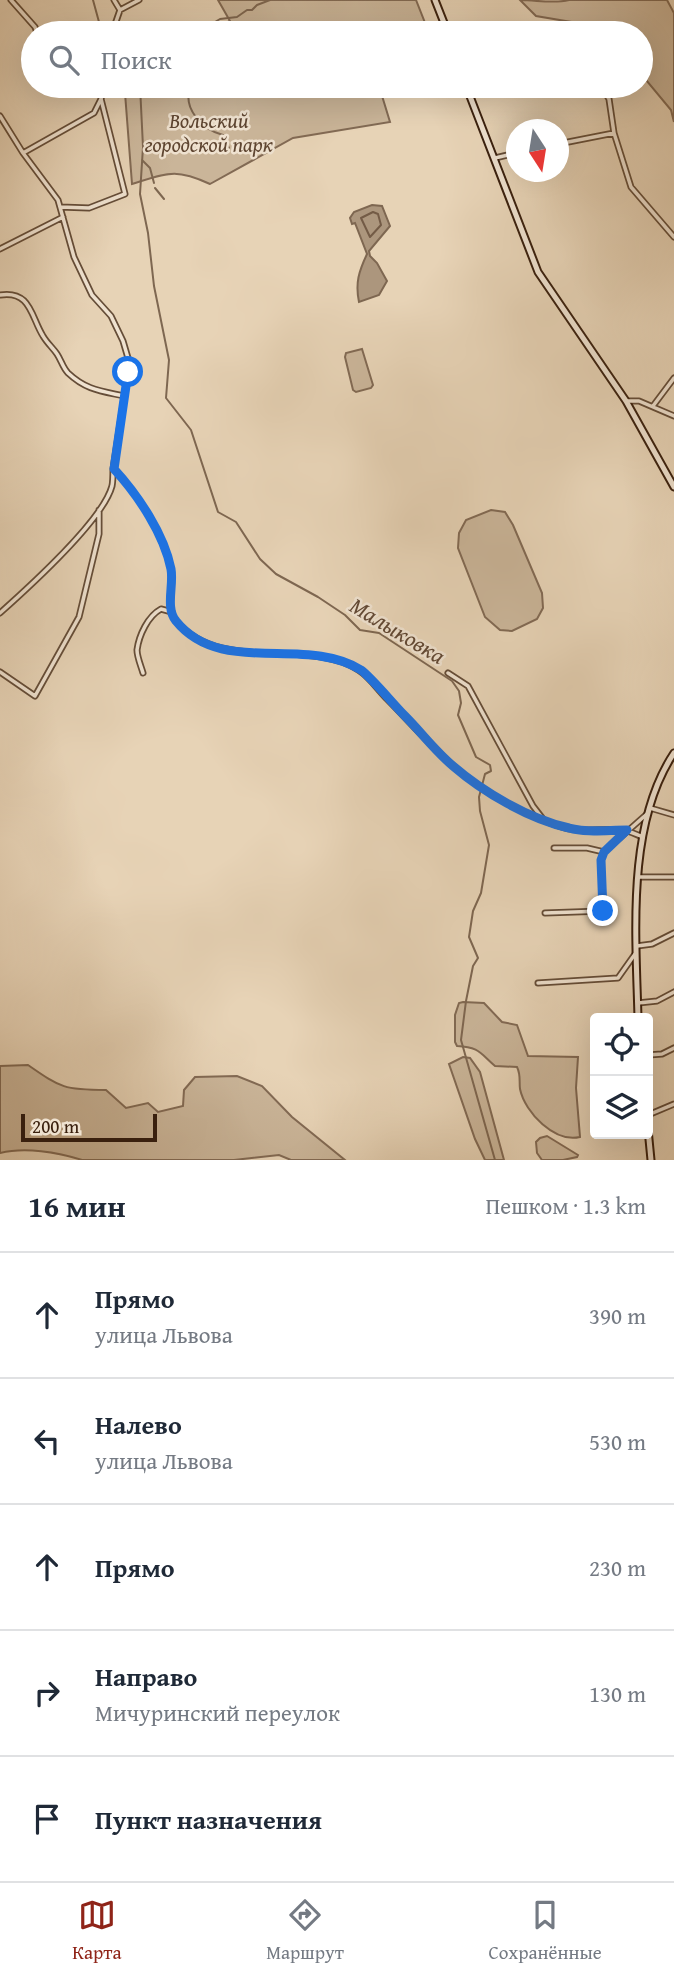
<!DOCTYPE html>
<html lang="ru">
<head>
<meta charset="utf-8">
<style>
	body { margin:0; font-family:"Gentium Book Plus",serif; background:#f2f2f3; color:#1f2937 }
	.controls { position:absolute; right:21px; bottom:21px; display:grid; overflow:hidden; border-radius:7px; box-shadow:0 7px 28px #0002 }
	.controls button { width:63px; height:63px; display:grid; place-items:center; padding:0; border:0; border-bottom:2px solid #e0e1e3; background:#fff; color:#1f2937; font:35px sans-serif }
	.compass { position:absolute; left:506px; top:119px; width:63px; height:63px; border-radius:50%; background:#fff; box-shadow:0 7px 28px #0002; rotate:168deg }
	.scale { position:absolute; left:21px; bottom:18px; width:136px; box-sizing:border-box; padding-left:7px; border:4px solid #3a200e; border-top:0; font-size:19px; line-height:24px; white-space:nowrap; color:#3a200e; -webkit-text-stroke:5px #efe2d0; paint-order:stroke }
	.stop { position:absolute; width:21px; height:21px; margin:-16px; border:5px solid #1a73e8; border-radius:50%; background:#fff }
	.stop.end { background:#1a73e8; border-color:#fff; box-shadow:0 2px 7px #0008 }
	.list { margin:0; padding:0; list-style:none }
	h2 { display:flex; justify-content:space-between; align-items:center; height:91px; margin:0; padding:0 28px; font-size:30px }
	h2 small { font-size:23px; font-weight:400; color:#747a83 }
	.list li { display:grid; grid-template-columns:46px 1fr auto; gap:21px; align-items:center; box-sizing:border-box; height:126px; padding:0 28px; border-top:2px solid #e0e1e3 }
	.list b { display:block; font-size:26px; white-space:nowrap }
	.list p { margin:0; font-size:23px; white-space:nowrap; color:#747a83 }
	.list em { font-size:23px; font-style:normal; color:#747a83 }
	.icon { flex:none; width:38px; height:38px; fill:none; stroke:currentColor; stroke-width:2; stroke-linecap:round; stroke-linejoin:round }
	.map { position:relative; flex:none; width:674px; height:1160px; overflow:hidden }
	.search { position:absolute; background:#fff; box-shadow:0 7px 28px #0002; left:21px; right:21px; top:21px; height:77px; display:flex; align-items:center; gap:18px; box-sizing:border-box; padding:0 24px; border-radius:38px; color:#747a83; font-size:26px }
	.sheet { height:721px; background:#fff }
	nav { display:flex; justify-content:space-around; align-items:center; box-sizing:border-box; height:98px; border-top:2px solid #e0e1e3; background:#fff; font-size:19px; color:#747a83 }
	nav a { display:grid; justify-items:center; gap:4px }
	nav .on { color:#8f2418 }
	.map>svg:first-child { display:block }
	.green { fill:#cab599; stroke:#826a54; stroke-width:2 }
	.water { fill:#ac967d; stroke:#7e6751; stroke-width:2 }
	.lines { fill:none; stroke-linecap:round; stroke-linejoin:round }
	.shore { stroke:#735b46; stroke-width:2 }
	.stream { stroke:#7e6751; stroke-width:2 }
	.street-casing { stroke:#654d38; stroke-width:7 }
	.secondary-casing { stroke:#3a200e; stroke-width:9 }
	.street { stroke:#efe2d0; stroke-width:3.5 }
	.secondary { stroke:#efe2d0; stroke-width:5 }
	.route { stroke:#1a73e8; stroke-width:9 }
	.labels { text-anchor:middle; dominant-baseline:central; stroke-width:5; stroke-linejoin:round; paint-order:stroke }
	.park-label { font-size:21px; font-style:italic; fill:#5e4531; stroke:#efe2d0 }
	.water-label { font-size:23px; font-style:italic; fill:#624935; stroke:#efe2d0 }
</style>
</head>
<body>
<div class="map">
<svg width="674" height="1160" viewBox="0 0 674 1160">
	<rect width="100%" height="100%" fill="#e7d3b6"/>
	<filter id="stains"><feTurbulence type="fractalNoise" baseFrequency=".00286" numOctaves="4"/><feColorMatrix values="0 0 0 0 .2 0 0 0 0 .09 0 0 0 0 .02 0 0 0 .5 -.17"/></filter>
	<radialGradient id="worn" r=".72"><stop offset=".6" stop-color="#630" stop-opacity="0"/><stop offset="1" stop-color="#630" stop-opacity=".3"/></radialGradient>
	<path class="green" d="M218,0H416L429,33H202L230,21Z
		M520,0C537,0 553,4 569,0H667L674,13V122L671,110L641,74V33H606L601,27L536,16Z
		M128,86H379L390,122L293,138L210,184C175,168 168,173 132,184L125,93Z
		M362,349L373,385L371,388L356,392L353,390L345,357L346,353Z
		M491,510L505,512L513,525L542,593L543,608L537,619L512,631L500,630L485,617L458,548L459,533L466,520Z
		M463,1002L484,1003L502,1022L517,1025L528,1056L578,1057L576,1088L580,1137C555,1143 525,1113 520,1089C519,1081 521,1075 517,1067L495,1066C480,1053 479,1047 457,1046L455,1042V1015L459,1003Z
		M463,1057L470,1058L480,1072L504,1160H485L475,1139L449,1064Z
		M28,1065C61,1088 65,1090 106,1090L126,1108L148,1103L158,1112L183,1106L184,1090L195,1077L237,1076L262,1086L292,1117L345,1160H291L279,1155L234,1160H82C57,1152 25,1147 0,1153V1066Z
		M547,1136L578,1155L577,1157L563,1160H542L537,1153L536,1142L540,1138Z"/>
	<path class="water" d="M372,205L382,206L390,226L369,251L370,256L377,263L387,281L379,295L359,302C355,283 359,271 367,254L355,223L352,224L350,218L354,212Z"/>
	<g class="lines">
		<path class="shore" d="M373,212L378,214L381,225L370,237L361,218Z"/>
		<path class="stream" d="M93,0L99,22L97,33
			M206,26L198,32L220,19L237,17L247,10H252L257,5L270,0
			M192,33L199,30
			M140,86L143,147L140,194L148,233L154,286L169,360L166,398L191,430L218,512L236,522L260,559L276,574L318,597L345,615L360,630L379,633L452,681L459,691L461,703L458,715L476,757L490,765L491,771L485,774L479,797L480,811L489,845L481,893L473,911L469,937L478,958L473,966L466,1001L461,1040L495,1160
			M191,86C181,108 203,130 223,135L229,148
			M142,160L150,168L154,183
			M155,188L164,199"/>
		<defs>
			<path id="street" d="M11,0L35,27L37,33
				M114,0L120,10
				M112,33L120,10L139,0
				M601,86L609,99L614,133L631,187L674,237
				M468,90L483,86
				M0,116L23,153L58,200L74,257L92,295L111,316L123,341L128,358V372L113,469C140,496 159,528 170,564C175,582 164,607 176,621C217,669 290,644 342,662C366,671 370,681 386,698C416,728 444,762 479,786C499,801 546,824 570,829C587,832 606,828 623,830C630,831 637,835 643,837
				M558,144L614,133
				M23,153L94,113L101,99L104,86
				M495,158L516,153
				M60,207L89,208L125,194L101,99
				M0,249L63,217
				M0,295C31,290 31,317 43,336C47,343 53,348 57,354C61,360 63,368 68,373C86,390 101,391 124,396
				M626,401H639L674,416
				M653,406L674,378
				M0,613C28,588 103,520 112,486C113,481 113,475 113,469
				M0,672L35,696L79,617L99,534V510
				M143,673C141,666 137,657 137,650C139,635 148,616 161,609L172,612
				M448,673L468,686L533,806L543,819
				M650,808L674,815
				M554,848H587L604,852
				M638,877H674
				M545,913L603,911L601,860L604,852L648,813
				M637,946L652,944L674,933
				M538,983L618,978L635,954
				M638,1003L657,1001L674,992
				M648,1055L662,1054L674,1048
				M648,1115L674,1104"/>
			<path id="secondary" d="M435,0L448,33
				M466,86L538,272L626,401L674,487
				M638,1018C636,935 626,825 674,753
				M648,1129L651,1160"/>
		</defs>
		<use href="#street" class="street-casing"/>
		<use href="#secondary" class="secondary-casing"/>
		<use href="#street" class="street"/>
		<use href="#secondary" class="secondary"/>
	</g>
	<g class="lines">
		<path class="route" d="M128,372L114,469C138,495 164,534 171,569C174,585 165,608 176,621C221,677 306,635 361,670C371,677 394,705 405,716C421,732 435,751 453,766C483,792 529,819 569,828C586,833 608,830 627,830L604,852L601,860L603,911"/>
	</g>
	<g class="labels">
		<g class="park-label">
			<text x="209" y="120">Вольский<tspan x="209" dy="24">городской парк</tspan></text>
		</g>
		<g class="water-label">
			<text transform="translate(398 630) rotate(31)">Малыковка</text>
		</g>
	</g>
	<rect width="100%" height="100%" filter="url(#stains)"/>
	<rect width="100%" height="100%" fill="url(#worn)"/>
</svg>
<div class="controls">
<button><svg class="icon" aria-label="locate" viewBox="0 0 24 24"><circle cx="12" cy="12" r="6"/><path d="M12 2v4M12 18v4M2 12h4M18 12h4"/></svg></button>
<button><svg class="icon" aria-label="layers" viewBox="0 0 24 24"><path d="M12 4l9 5-9 5-9-5zM3 14l9 5 9-5"/></svg></button>
</div>
<svg class="compass" viewBox="-18 -18 36 36"><path d="M0-13l5 13h-10z" fill="#e53935"/><path d="M0 13l5-13h-10z" fill="#747a83"/></svg>
<div class="scale">200 m</div>
<div class="stop" style="left:128px;top:372px"></div>
<div class="stop end" style="left:603px;top:911px"></div>
<div class="search"><svg class="icon" aria-label="search" viewBox="0 0 24 24"><circle cx="10" cy="10" r="6"/><path d="M15 15l6 6"/></svg>Поиск</div>
</div>
<section class="sheet">
<h2>16 мин<small>Пешком · 1.3 km</small></h2>
<ul class="list">
<li><svg class="icon" aria-label="ahead" viewBox="0 0 24 24"><path d="M12 20V5M6 11l6-6 6 6"/></svg><div><b>Прямо</b><p>улица Львова</p></div><em>390 m</em></li>
<li><svg class="icon" aria-label="left" viewBox="0 0 24 24"><path d="M17 20v-9H6M10 6l-5 5 5 5"/></svg><div><b>Налево</b><p>улица Львова</p></div><em>530 m</em></li>
<li><svg class="icon" aria-label="ahead" viewBox="0 0 24 24"><path d="M12 20V5M6 11l6-6 6 6"/></svg><div><b>Прямо</b></div><em>230 m</em></li>
<li><svg class="icon" aria-label="right" viewBox="0 0 24 24"><path d="M7 20v-9h11M14 6l5 5-5 5"/></svg><div><b>Направо</b><p>Мичуринский переулок</p></div><em>130 m</em></li>
<li><svg class="icon" aria-label="arrive" viewBox="0 0 24 24"><path d="M6 21V4h12l-3 4 3 4H6"/></svg><div><b>Пункт назначения</b></div></li>
</ul>
</section>
<nav>
<a class="on"><svg class="icon" aria-label="map" viewBox="0 0 24 24"><path d="M3 6l6-2 6 2 6-2v14l-6 2-6-2-6 2zM9 4v14M15 6v14"/></svg>Карта</a>
<a><svg class="icon" aria-label="directions" viewBox="0 0 24 24"><path d="M12 3l9 9-9 9-9-9zM9 14v-3h6M13 9l2 2-2 2"/></svg>Маршрут</a>
<a><svg class="icon" aria-label="saved" viewBox="0 0 24 24"><path d="M7 4h10v16l-5-4-5 4z"/></svg>Сохранённые</a>
</nav>
</body>
</html>
